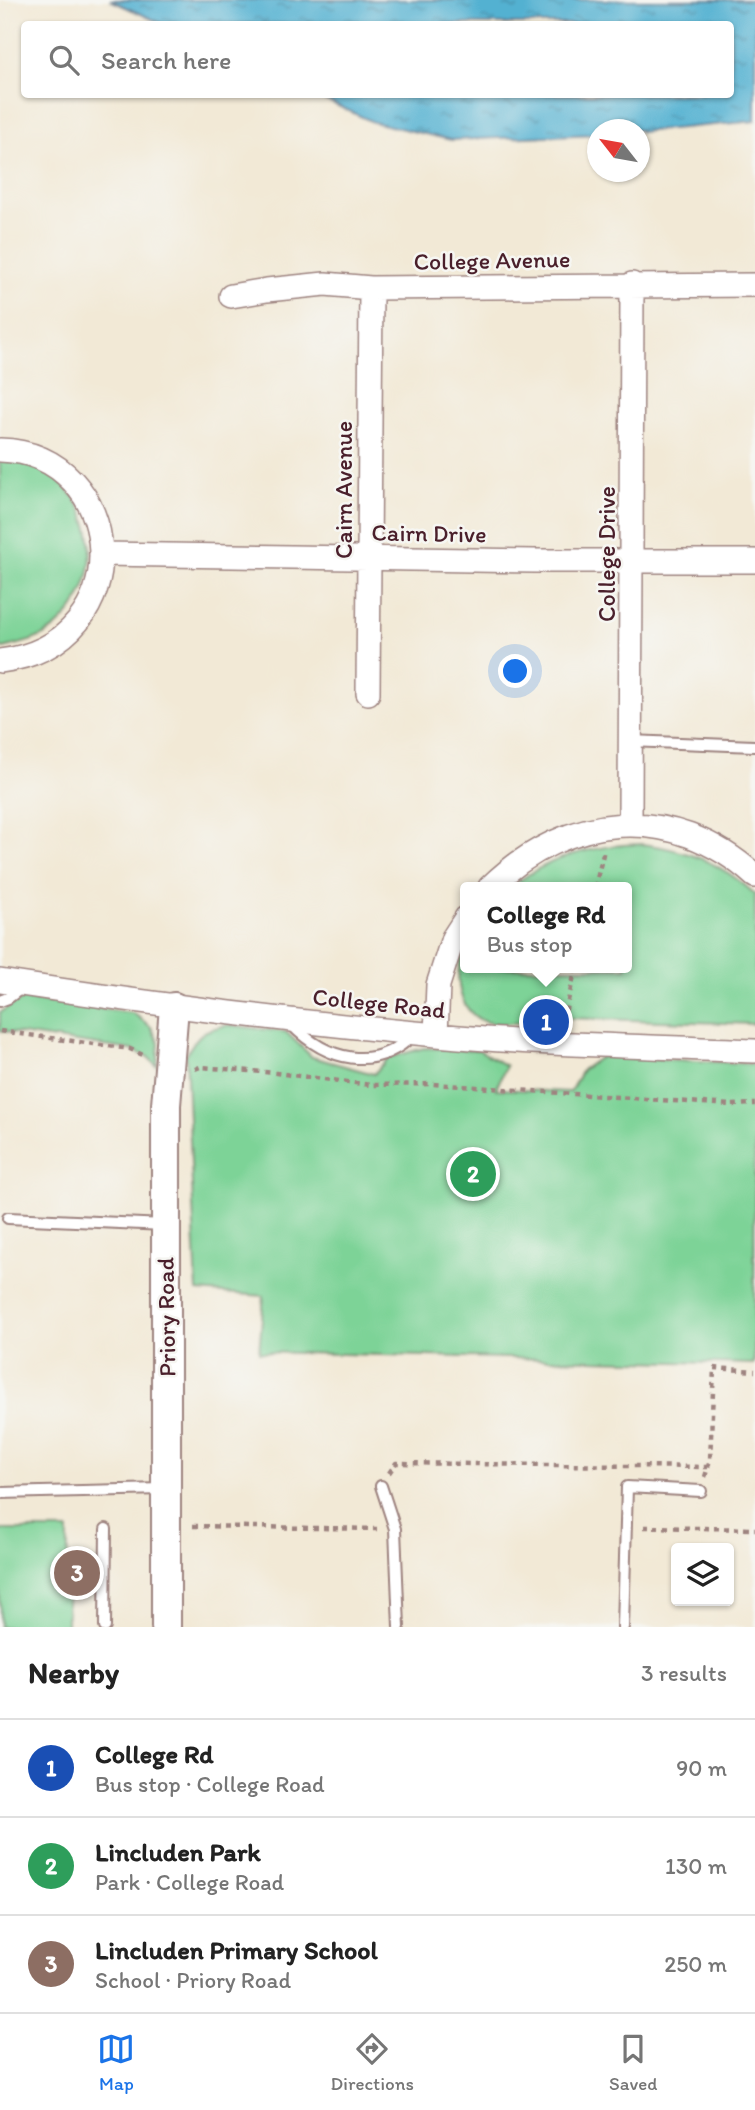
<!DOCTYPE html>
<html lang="en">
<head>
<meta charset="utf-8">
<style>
	body { margin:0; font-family:Itim,sans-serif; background:#f6f6f6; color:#222 }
	.controls { position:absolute; right:21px; bottom:21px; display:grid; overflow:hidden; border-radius:7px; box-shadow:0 2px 5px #0004 }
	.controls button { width:63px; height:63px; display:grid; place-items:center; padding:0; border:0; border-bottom:2px solid #e0e0e0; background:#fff; color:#222; font:35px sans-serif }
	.compass { position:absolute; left:587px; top:119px; width:63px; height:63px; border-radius:50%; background:#fff; box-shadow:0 2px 5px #0004; rotate:301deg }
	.you { position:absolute; left:516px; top:672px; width:24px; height:24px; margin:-18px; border:5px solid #fff; border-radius:50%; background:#1a73e8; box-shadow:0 0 0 10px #1a73e833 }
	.badge { display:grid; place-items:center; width:46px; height:46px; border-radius:50%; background:#1a73e8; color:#fff; font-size:23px; font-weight:700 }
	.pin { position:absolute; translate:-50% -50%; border:4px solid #fff; box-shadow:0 2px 7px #0006 }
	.popup { position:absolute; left:460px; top:882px; width:172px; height:91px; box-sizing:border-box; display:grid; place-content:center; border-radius:7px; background:#fff; filter:drop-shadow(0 2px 5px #0005); font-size:23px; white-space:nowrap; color:#767676 }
	.popup b { font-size:26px; color:#222 }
	.popup::after { content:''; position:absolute; left:50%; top:100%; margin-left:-14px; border:14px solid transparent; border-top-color:#fff }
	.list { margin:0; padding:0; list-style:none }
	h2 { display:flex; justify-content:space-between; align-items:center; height:91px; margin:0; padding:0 28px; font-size:30px }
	h2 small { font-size:23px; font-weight:400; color:#767676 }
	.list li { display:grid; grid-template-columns:46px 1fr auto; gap:21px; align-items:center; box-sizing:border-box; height:98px; padding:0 28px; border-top:2px solid #e0e0e0 }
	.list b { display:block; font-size:26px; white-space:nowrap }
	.list p { margin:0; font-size:23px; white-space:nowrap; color:#767676 }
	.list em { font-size:23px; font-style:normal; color:#767676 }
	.icon { flex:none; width:38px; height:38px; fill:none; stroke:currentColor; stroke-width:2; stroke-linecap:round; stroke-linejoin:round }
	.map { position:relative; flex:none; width:755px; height:1627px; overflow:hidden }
	.search { position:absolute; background:#fff; box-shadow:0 2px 5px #0004; left:21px; right:21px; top:21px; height:77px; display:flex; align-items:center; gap:18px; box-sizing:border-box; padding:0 24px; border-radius:7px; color:#767676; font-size:26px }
	.sheet { height:385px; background:#fff }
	nav { display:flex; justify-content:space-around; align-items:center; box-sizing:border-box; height:98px; border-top:2px solid #e0e0e0; background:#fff; font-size:19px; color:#767676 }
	nav a { display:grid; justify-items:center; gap:4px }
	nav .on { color:#1a73e8 }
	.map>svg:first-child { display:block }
	.green { fill:#7dd397; stroke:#647961; stroke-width:2 }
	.water { fill:url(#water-ripples); stroke:#4e687e; stroke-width:2 }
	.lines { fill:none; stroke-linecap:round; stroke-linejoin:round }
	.service-casing { stroke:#9e8480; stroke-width:14 }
	.minor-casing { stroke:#9e8480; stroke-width:26 }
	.tertiary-casing { stroke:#9e8480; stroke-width:32 }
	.path { stroke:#9e8480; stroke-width:4.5; stroke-dasharray:5 5; stroke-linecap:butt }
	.service { stroke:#fff; stroke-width:10 }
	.minor { stroke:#fff; stroke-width:23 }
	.tertiary { stroke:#fff; stroke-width:28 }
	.labels { text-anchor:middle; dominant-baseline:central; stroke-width:5; stroke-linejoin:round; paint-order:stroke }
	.street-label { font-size:24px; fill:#4a1f2b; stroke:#f6f6f2 }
</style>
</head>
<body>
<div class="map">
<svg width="755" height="1627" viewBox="0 0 755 1627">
	<defs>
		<pattern id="water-ripples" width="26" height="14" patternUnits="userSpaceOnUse" patternTransform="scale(1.75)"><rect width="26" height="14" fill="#53b1d1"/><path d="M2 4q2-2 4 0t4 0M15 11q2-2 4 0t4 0" fill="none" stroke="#478faa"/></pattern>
	</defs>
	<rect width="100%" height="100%" fill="#f6f6f2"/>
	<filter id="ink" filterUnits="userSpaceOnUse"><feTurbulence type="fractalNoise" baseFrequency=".0143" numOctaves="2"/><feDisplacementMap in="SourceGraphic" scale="14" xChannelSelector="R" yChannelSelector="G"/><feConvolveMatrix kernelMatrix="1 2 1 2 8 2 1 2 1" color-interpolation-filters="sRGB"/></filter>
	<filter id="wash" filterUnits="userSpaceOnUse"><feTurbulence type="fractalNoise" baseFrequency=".00686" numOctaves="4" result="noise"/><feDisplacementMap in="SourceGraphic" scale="28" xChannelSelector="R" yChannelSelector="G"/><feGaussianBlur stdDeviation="1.57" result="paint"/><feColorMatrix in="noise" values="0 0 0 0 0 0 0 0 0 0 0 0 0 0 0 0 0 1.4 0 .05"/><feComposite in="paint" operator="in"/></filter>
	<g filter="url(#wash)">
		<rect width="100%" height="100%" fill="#f2e9d6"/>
		<path class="green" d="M0,459C17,461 32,464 46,472C102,504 105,585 58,625C43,639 23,643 4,648L0,647Z
			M642,844C688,850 720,862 755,894V1024L568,1018L559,1015H532L531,1021C518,1022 504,1025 491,1023C459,1018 451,975 465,950L466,968H626V887H511C548,857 595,845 642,844Z
			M23,999L133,1013L151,1027L159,1043L157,1066L148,1057L132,1050L0,1031V1012Z
			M229,1025L286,1032L312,1057L374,1074L388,1058L424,1048L479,1050L506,1066L496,1089L570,1092L582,1070L602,1056L755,1064L754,1364L259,1352L264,1296L197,1291L186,1055C198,1033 204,1029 229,1025Z
			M0,1530H68L67,1627H0Z"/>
		<path class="water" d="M110,0H755V121L640,132V130H598L597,134L451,140L373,122L314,95L730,94V24H163Z"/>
	</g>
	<g filter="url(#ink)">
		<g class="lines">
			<defs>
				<path id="service" d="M630,741L754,746
					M0,1001L8,998L24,986
					M291,1024C327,1061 375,1073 414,1034
					M8,1218L165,1225
					M381,1486L395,1529L399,1627
					M0,1493L164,1489
					M105,1627L106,1529
					M623,1627L627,1487L701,1491"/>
				<path id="minor" d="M231,296L267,290L325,284L371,288L755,285
					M0,450C126,453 143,644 0,661
					M102,554L535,561H755
					M368,693L371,288
					M630,823L632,284
					M490,887C567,812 672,801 755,876
					M0,981C145,1003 291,1022 437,1035C543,1045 649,1046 755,1051
					M436,1035L438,985L453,938L466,918"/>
				<path id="tertiary" d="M166,1627V1105L174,1007"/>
			</defs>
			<use href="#service" class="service-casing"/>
			<use href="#minor" class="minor-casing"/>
			<use href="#tertiary" class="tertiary-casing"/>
			<path class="path" d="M595,887L604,850
				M563,1021L576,968
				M0,1031L130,1049L143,1055
				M195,1069L200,1067L276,1073L371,1085L433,1084L731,1105L755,1104
				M389,1473L396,1463L708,1467
				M705,1477L710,1460L714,1368L755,1371
				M193,1526L377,1529
				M644,1527L755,1529"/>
			<use href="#service" class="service"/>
			<use href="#minor" class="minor"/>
			<use href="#tertiary" class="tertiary"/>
		</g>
	</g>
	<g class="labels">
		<g class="street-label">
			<text transform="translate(492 260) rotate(-1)">College Avenue</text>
			<text transform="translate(343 490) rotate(-90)">Cairn Avenue</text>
			<text transform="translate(429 533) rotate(1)">Cairn Drive</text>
			<text transform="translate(606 554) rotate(-90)">College Drive</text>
			<text transform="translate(379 1003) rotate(6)">College Road</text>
			<text transform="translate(166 1317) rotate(-91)">Priory Road</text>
		</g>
	</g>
</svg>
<div class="controls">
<button><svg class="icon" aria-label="layers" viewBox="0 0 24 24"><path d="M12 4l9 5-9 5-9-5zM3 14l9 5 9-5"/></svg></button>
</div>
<svg class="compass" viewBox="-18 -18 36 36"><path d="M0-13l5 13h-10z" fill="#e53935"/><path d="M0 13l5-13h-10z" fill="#767676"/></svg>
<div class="you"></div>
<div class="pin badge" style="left:546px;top:1022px;background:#1a4fb4">1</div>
<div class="popup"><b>College Rd</b>Bus stop</div>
<div class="pin badge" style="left:473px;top:1174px;background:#2e9e5b">2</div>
<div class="pin badge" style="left:77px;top:1573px;background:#8d6e63">3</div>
<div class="search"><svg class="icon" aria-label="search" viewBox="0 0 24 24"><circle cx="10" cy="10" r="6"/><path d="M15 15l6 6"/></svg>Search here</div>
</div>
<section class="sheet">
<h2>Nearby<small>3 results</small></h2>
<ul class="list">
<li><span class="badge" style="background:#1a4fb4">1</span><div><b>College Rd</b><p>Bus stop · College Road</p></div><em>90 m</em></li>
<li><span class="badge" style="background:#2e9e5b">2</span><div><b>Lincluden Park</b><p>Park · College Road</p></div><em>130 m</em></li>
<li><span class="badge" style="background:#8d6e63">3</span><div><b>Lincluden Primary School</b><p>School · Priory Road</p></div><em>250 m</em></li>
</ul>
</section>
<nav>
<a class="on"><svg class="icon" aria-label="map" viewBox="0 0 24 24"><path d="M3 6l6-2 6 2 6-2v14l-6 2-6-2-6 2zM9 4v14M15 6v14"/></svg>Map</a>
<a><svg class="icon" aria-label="directions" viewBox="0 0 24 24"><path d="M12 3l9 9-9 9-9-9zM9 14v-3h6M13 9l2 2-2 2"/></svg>Directions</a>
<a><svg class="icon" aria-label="saved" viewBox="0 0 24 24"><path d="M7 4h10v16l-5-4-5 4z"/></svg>Saved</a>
</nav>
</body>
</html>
